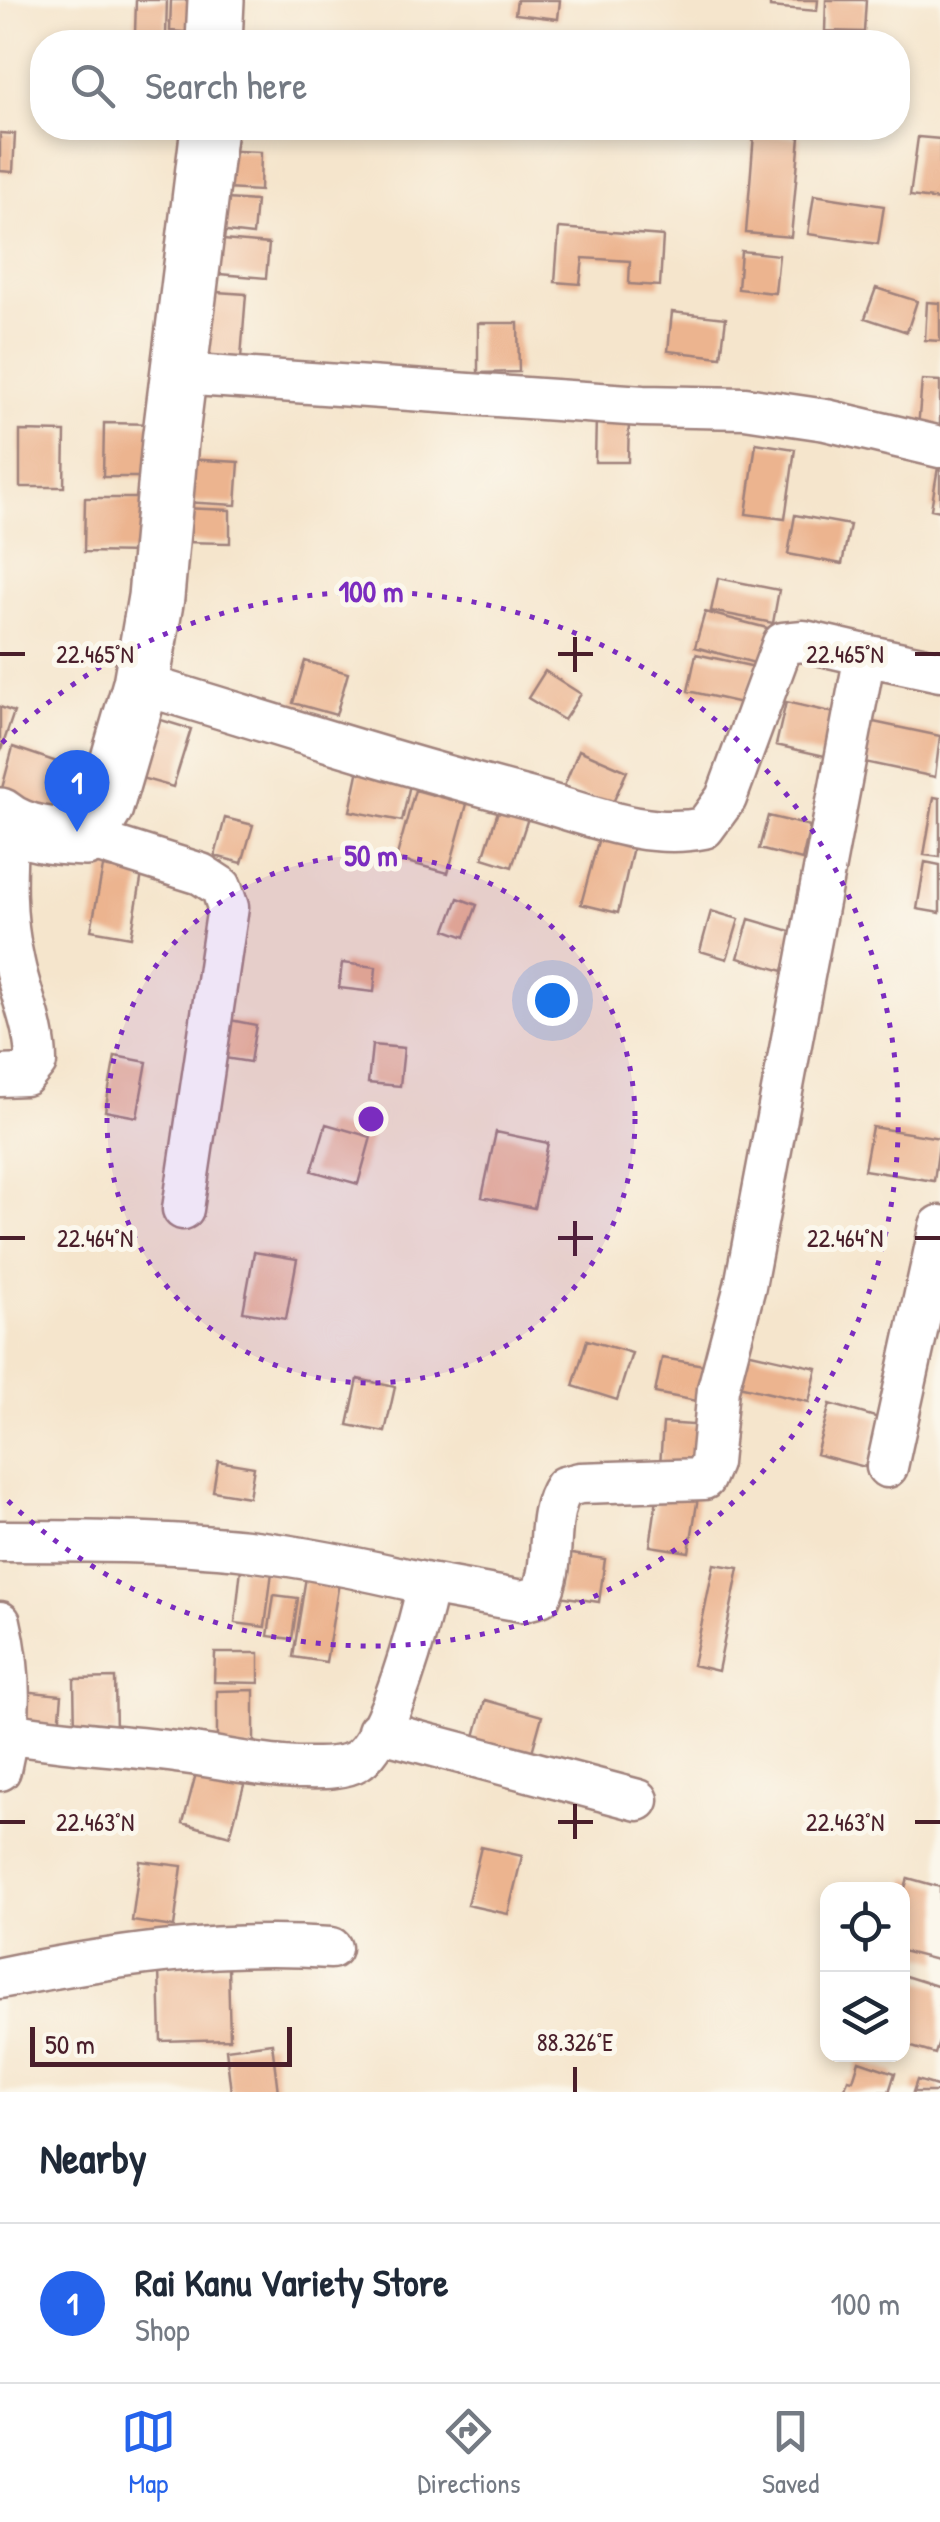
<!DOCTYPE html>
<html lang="en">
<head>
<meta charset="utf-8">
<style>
	body { margin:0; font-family:"Patrick Hand",sans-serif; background:#f2f2f3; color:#1f2937 }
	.controls { position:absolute; right:30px; bottom:30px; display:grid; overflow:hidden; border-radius:20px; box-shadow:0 5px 15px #0003 }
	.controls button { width:90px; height:90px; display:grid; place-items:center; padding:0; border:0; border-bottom:2px solid #e0e1e3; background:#fff; color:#1f2937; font:50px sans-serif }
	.scale { position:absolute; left:30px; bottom:25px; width:262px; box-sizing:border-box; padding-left:10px; border:5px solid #4a1f2b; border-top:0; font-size:28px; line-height:35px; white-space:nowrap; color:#4a1f2b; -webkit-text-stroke:8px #fbf7ec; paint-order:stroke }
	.you { position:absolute; left:552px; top:1000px; width:35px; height:35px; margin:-25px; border:8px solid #fff; border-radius:50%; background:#1a73e8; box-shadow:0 0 0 15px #1a73e833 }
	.badge { display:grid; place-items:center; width:65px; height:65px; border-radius:50%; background:#2563eb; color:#fff; font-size:32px; font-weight:700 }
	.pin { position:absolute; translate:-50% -82px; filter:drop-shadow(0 2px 5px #0008) }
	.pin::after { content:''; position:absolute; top:52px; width:35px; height:30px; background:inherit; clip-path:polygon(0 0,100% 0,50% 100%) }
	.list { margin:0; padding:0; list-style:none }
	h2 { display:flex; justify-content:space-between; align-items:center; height:130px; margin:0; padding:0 40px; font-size:42px }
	h2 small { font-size:32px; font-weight:400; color:#747a83 }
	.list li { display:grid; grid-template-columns:65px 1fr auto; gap:30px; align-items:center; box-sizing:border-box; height:160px; padding:0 40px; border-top:2px solid #e0e1e3 }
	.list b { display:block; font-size:38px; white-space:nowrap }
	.list p { margin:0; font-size:32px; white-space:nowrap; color:#747a83 }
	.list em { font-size:32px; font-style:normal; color:#747a83 }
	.icon { flex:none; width:55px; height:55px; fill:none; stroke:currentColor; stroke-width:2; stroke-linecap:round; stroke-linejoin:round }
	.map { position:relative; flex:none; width:940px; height:2092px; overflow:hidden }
	.search { position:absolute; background:#fff; box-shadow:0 5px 15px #0003; left:30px; right:30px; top:30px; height:110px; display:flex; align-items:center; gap:25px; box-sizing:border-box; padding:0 35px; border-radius:40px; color:#747a83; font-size:38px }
	.sheet { height:290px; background:#fff }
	nav { display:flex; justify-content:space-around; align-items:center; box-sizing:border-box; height:140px; border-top:2px solid #e0e1e3; background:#fff; font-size:28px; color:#747a83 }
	nav a { display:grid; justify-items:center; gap:5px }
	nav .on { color:#2563eb }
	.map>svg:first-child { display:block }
	.building { fill:#ecb48f }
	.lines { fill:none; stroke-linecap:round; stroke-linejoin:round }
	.street-casing { stroke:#a0827c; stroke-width:45 }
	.secondary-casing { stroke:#a0827c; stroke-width:60 }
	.street { stroke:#fff; stroke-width:40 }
	.secondary { stroke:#fff; stroke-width:55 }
	.ticks { fill:none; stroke:#4a1f2b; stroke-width:4 }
	.ring { fill:none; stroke:#7b2cbf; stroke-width:5; stroke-dasharray:5 10 }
	.ticks-label { font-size:25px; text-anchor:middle; fill:#4a1f2b; stroke:#fbf7ec; stroke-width:10; stroke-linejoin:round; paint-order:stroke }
	.centre { fill:#7b2cbf; stroke:#fbf7ec; stroke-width:5 }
	.ring-label { font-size:30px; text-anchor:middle; font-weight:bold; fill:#7b2cbf; stroke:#fbf7ec; stroke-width:10; stroke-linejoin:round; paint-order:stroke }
</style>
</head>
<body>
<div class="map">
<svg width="940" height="2092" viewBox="0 0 940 2092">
	<rect width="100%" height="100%" fill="#fbf7ec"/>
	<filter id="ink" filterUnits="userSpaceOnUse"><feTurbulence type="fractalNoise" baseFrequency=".01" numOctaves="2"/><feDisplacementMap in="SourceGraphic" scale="20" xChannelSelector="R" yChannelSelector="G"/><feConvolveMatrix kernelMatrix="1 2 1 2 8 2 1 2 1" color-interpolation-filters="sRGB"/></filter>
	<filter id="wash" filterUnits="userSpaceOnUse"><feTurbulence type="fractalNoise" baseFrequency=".0048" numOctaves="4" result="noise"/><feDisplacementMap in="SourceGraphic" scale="40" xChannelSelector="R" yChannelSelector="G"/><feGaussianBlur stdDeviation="2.25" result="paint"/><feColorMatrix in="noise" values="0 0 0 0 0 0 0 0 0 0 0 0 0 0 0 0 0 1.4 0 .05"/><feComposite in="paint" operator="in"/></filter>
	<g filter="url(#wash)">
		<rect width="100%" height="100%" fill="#f5e5cc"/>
		<g id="blocks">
			<path class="building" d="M136,0H167L166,35L135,34Z
				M171,0H199L197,33L170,31Z
				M517,0H560L558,19L515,14Z
				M770,0H818L817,11L770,7Z
				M826,0H866L864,32L825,31Z
				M0,133L15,134L13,172L0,171Z
				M754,134L800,137L791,237L746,233Z
				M918,137L940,139V200L910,196Z
				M211,150L261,152L260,191L209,188Z
				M814,195L884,206L878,244L808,234Z
				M211,198L256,201L253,235L209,230Z
				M559,228L663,236L660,286L629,284L630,261L583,258L580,284L555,282Z
				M211,239L269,244L266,278L208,273Z
				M741,251L779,255L775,293L738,289Z
				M876,288L917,301L907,332L865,318Z
				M201,291L246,294L241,358L197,355Z
				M927,302L940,303V341L925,340Z
				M672,312L726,318L721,357L668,351Z
				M478,323H518L519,372L478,373Z
				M922,380L940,381V443L917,441Z
				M596,416L629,417L628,462H595Z
				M104,423L158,424V477H103Z
				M20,431L65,432L64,487H20Z
				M756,443L795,449L785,519L746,514Z
				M185,459L239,462L236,505L183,502Z
				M938,467L940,468V511L931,509Z
				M85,498H146L145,553L84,552Z
				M182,508L230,510V543L181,542Z
				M795,515L850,525L842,564L788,554Z
				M718,578L779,590L773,623L711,611Z
				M705,612L771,629L762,665L695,647Z
				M696,654L755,667L746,704L688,691Z
				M305,661L348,673L336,715L293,703Z
				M545,671L581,694L564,720L528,698Z
				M786,702L839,714L829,757L776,745Z
				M0,707L14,712L1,750H0Z
				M138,713L191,729L173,787L120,772Z
				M864,720L940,736L935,777L855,760Z
				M13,747L95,775L79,822L0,796Z
				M579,750L627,771L611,807L564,786Z
				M360,764L412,775L402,821L350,811Z
				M415,790L467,804L448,873L396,859Z
				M934,797L940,798V857L924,855Z
				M499,808L528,818L512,867L483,858Z
				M768,816L810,826L802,860L759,849Z
				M225,818L253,825L242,863L215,856Z
				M637,829L618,913L581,904L601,830Z
				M925,862L940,865V913L917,909Z
				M103,867L142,874L131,937L91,930Z
				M458,898L477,905L465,937L446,930Z
				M711,911L739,919L727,959L700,951Z
				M749,919L794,932L783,971L738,958Z
				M342,963L376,967L374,992L339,988Z
				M225,1019L256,1025L250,1062L218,1057Z
				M372,1045L404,1048L400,1086L368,1083Z
				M115,1056L147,1062L137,1117L105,1111Z
				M326,1124L371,1137L358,1184L312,1171Z
				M872,1127L940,1138L934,1181L864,1170Z
				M496,1132L548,1143L534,1208L482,1197Z
				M254,1252L297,1259L286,1319L243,1312Z
				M587,1340L632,1353L617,1400L573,1386Z
				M742,1351L817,1368L809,1402L734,1385Z
				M662,1358L704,1365L697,1401L655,1393Z
				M358,1379L395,1387L385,1432L348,1425Z
				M830,1404L879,1418L865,1467L816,1454Z
				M663,1423L706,1426L702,1469L660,1465Z
				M218,1461L254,1467L249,1497L213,1491Z
				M658,1491L698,1497L689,1552L650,1546Z
				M565,1553L605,1559L599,1602L559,1596Z
				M714,1564L739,1568L718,1671L693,1665Z
				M241,1568L272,1572L265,1627L235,1623Z
				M306,1577L339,1582L326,1662L293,1657Z
				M274,1595L298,1598L292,1639L268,1636Z
				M215,1653H259V1683L214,1682Z
				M115,1678L116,1733L75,1734L74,1679Z
				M254,1690V1749H217V1691Z
				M22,1691L62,1695L59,1727L19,1723Z
				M485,1700L542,1716L530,1759L473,1744Z
				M199,1762L247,1774L230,1836L183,1823Z
				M481,1847L522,1856L508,1914L467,1905Z
				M140,1861L182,1866L174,1927L132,1921Z
				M908,1878L940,1887V1961L902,1951V1897Z
				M228,1967L230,2039L161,2041L159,1968Z
				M902,1975L940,1987V2039L935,2054L902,2044Z
				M272,2043L278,2092H231L226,2049Z
				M859,2061L895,2073L889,2092H844L848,2079L853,2080Z
				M917,2080L940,2087V2092H913Z"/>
		</g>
	</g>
	<g filter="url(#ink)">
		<use href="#blocks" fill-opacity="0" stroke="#a0827c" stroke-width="2.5"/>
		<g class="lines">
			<defs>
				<path id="street" d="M179,374L643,406L745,408L826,420L940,447
					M865,655L940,671
					M86,838L201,874L221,887L228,907L183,1209
					M0,1076L25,1075L36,1062C36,1027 21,997 14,963C3,916 5,871 8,823
					M887,1467L940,1226
					M0,1541C82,1541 165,1541 247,1550C308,1557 368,1570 428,1584
					M0,1622C12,1672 12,1719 0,1770
					M378,1731L638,1800
					M8,1733C64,1743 120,1745 176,1752C216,1756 257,1767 298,1768C315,1768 342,1770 358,1760C389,1741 420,1621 428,1584L522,1601L540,1596C558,1563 543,1518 564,1487L580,1483L704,1479L711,1463L718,1389L745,1286L865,655L804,641L783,643L726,798L704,828C644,840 588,814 532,799C400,765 271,723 141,684
					M0,1978C111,1956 218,1940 331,1948"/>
				<path id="secondary" d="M214,42L216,0
					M0,816C22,835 58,837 86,838L105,807L141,684L156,597L170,442L209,128"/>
			</defs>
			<use href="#street" class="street-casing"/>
			<use href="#secondary" class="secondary-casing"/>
			<use href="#street" class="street"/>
			<use href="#secondary" class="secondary"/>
		</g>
	</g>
	<path class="ticks" d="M575,637V672M0,654H25M558,654H593M915,654H940M575,1221V1256M0,1238H25M558,1238H593M915,1238H940M575,1804V1839M0,1822H25M558,1822H593M915,1822H940M575,2067V2092"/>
	<circle cx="371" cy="1119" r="264" fill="#7b2cbf" fill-opacity=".12"/>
	<g class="ring">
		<circle cx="371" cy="1119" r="264"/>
		<path d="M2 743A527 527 0 1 1 2 1495"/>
	</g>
	<g class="ticks-label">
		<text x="95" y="663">22.465°N</text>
		<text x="845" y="663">22.465°N</text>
		<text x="95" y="1247">22.464°N</text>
		<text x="845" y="1247">22.464°N</text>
		<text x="95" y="1831">22.463°N</text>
		<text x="845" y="1831">22.463°N</text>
		<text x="575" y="2051">88.326°E</text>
	</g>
	<circle cx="371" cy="1119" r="15" class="centre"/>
	<g class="ring-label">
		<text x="371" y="602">100 m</text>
		<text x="371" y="866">50 m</text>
	</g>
</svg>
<div class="controls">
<button><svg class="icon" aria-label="locate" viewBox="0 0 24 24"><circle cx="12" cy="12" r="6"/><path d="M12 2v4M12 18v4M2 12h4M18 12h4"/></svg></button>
<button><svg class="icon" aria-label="layers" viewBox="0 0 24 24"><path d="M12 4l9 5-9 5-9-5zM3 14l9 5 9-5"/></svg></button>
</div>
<div class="scale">50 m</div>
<div class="you"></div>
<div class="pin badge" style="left:77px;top:832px">1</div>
<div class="search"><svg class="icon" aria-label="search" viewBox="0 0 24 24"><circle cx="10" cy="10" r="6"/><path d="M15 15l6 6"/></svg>Search here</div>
</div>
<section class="sheet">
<h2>Nearby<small></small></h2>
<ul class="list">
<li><span class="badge">1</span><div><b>Rai Kanu Variety Store</b><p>Shop</p></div><em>100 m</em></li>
</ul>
</section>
<nav>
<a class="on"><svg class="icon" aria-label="map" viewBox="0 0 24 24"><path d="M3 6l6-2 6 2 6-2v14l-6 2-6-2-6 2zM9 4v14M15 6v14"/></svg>Map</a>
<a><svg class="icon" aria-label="directions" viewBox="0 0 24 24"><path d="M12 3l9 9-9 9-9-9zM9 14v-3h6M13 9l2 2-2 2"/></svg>Directions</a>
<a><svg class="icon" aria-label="saved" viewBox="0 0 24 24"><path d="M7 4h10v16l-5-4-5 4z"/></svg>Saved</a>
</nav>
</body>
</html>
